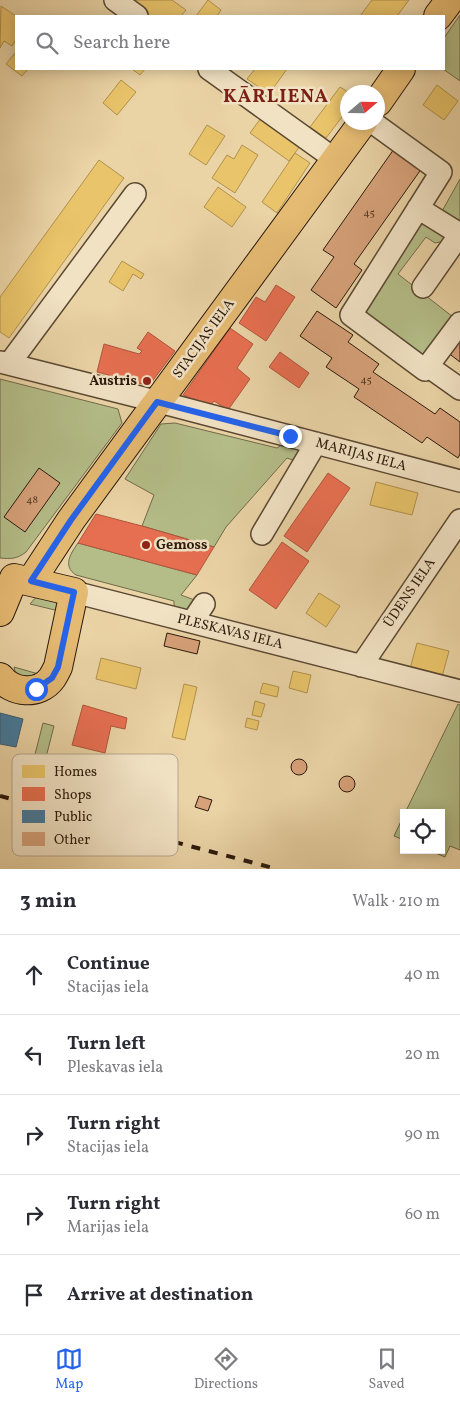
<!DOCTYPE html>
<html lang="en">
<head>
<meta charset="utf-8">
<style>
	body { margin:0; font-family:Vollkorn,serif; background:#f7f7f7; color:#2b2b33 }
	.controls { position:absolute; right:15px; bottom:15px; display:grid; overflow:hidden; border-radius:0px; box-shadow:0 2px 12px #0003 }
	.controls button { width:45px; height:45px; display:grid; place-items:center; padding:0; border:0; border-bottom:1px solid #e1e1e2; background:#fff; color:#2b2b33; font:25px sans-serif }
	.compass { position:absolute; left:340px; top:85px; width:45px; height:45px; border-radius:50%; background:#fff; box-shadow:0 2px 12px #0003; rotate:70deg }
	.stop { position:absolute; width:15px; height:15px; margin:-11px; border:4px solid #2563eb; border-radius:50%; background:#fff }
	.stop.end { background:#2563eb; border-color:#fff; box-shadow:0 1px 5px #0008 }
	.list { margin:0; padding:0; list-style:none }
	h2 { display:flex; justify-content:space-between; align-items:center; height:65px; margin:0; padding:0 20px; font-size:21px }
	h2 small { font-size:16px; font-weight:400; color:#7c7c81 }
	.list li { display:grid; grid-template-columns:32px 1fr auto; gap:15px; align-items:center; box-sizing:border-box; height:80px; padding:0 20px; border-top:1px solid #e1e1e2 }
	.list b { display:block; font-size:19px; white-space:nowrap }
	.list p { margin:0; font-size:16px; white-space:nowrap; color:#7c7c81 }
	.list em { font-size:16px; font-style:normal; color:#7c7c81 }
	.icon { flex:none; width:28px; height:28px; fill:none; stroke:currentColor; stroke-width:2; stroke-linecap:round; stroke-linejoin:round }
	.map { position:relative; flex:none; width:460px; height:869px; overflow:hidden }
	.search { position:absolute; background:#fff; box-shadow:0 2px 12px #0003; left:15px; right:15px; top:15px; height:55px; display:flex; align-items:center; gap:12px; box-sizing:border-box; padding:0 18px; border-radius:0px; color:#7c7c81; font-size:19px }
	.sheet { height:465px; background:#fff }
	nav { display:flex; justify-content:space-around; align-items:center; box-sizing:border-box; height:70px; border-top:1px solid #e1e1e2; background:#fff; font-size:14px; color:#7c7c81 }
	nav a { display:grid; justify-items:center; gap:2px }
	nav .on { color:#2563eb }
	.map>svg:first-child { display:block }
	.green { fill:#b4bd88; stroke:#706b4a }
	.homes { fill:#e9c46a; stroke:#b0914e }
	.shops { fill:#e76f51; stroke:#af553c }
	.public { fill:#457b9d; stroke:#3d5e71 }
	.building { fill:#d7a179; stroke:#2b190b }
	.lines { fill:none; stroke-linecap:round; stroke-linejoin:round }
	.minor-casing { stroke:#5b4832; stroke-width:24 }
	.major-casing { stroke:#2b190b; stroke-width:30 }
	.minor { stroke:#f1e2c4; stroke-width:21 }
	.major { stroke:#e5ba72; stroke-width:28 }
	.rail { stroke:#2b190b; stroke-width:4; stroke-dasharray:9 9; stroke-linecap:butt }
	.route { stroke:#2563eb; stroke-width:6 }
	.poi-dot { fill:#8f2418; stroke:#f1e2c4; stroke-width:2 }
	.labels { text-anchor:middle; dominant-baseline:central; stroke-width:5; stroke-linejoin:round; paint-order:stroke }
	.number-label { font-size:11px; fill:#563b26 }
	.street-label { font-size:14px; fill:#2b190b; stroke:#f1e2c4 }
	.poi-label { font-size:14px; font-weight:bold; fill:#2b190b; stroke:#f1e2c4; text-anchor:end }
	.district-label { font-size:19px; font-weight:bold; letter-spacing:1px; fill:#7a1f14; stroke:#f1e2c4 }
	.key { fill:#f1e2c4; stroke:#b6a68c; stroke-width:1 }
	.key-label { font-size:14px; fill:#2b190b }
</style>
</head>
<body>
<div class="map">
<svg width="460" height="869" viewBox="0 0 460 869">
	<rect width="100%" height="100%" fill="#ead3a5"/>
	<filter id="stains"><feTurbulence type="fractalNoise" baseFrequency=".004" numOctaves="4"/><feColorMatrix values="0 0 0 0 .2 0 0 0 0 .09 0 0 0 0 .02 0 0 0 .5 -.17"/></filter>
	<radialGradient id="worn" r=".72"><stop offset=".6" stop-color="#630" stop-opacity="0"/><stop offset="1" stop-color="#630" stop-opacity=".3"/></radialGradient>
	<path class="green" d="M460,15V81L443,69L444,38Z
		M460,179V224L441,213Z
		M419,220L446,233L445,241L435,243L426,237L398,274L453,317L426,360L361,316Z
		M0,379L118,409L122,423L26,552C17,559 11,559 0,558Z
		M175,423L277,448L288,441L302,448L301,463L287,458L226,527L214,547L142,526L154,495L125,479L161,424Z
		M78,543L197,575L181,595L200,602L196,610L180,612L174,605V601L76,575C62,566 71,553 78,543Z
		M37,596L55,600L59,611L30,604Z
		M14,667L42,675L37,679L16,675Z
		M458,704L460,705V850L450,846L445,857L428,850H441V813H405Z
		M43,723L54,726L42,773L31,770Z
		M404,815V840L394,836Z"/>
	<path class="homes" d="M137,0H172L186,10L181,16H149L133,5Z
		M208,0L221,10L217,16H196Z
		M372,0H409L397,16H360Z
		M1,6L16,16V40L12,46L4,41L0,48Z
		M15,53L16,55V69H28L22,76L6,64Z
		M132,69H145L140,75Z
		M255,69H287L269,94L247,79Z
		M121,80L136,92L117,115L103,103Z
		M437,85L458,101L444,120L423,105Z
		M340,87L348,92V109L326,138L310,127Z
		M261,118L300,146L289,161L250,133Z
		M207,125L225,136L206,165L189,154Z
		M242,145L258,155L235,193L212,178L227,155L234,159Z
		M295,153L310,163L277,213L262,202Z
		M99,160L124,178L9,338L0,332V297Z
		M218,187L246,207L232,227L204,207Z
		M122,261L144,274L141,279L133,274L123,291L109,282Z
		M376,482L418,493L412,515L370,505Z
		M319,593L340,606L326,627L306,613Z
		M417,643L449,651L442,677L410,669Z
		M101,658L141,668L136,689L96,679Z
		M293,671L311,675L307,693L289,688Z
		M263,683L279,687L277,697L260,693Z
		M184,684L197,687L185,740L172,737Z
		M255,701L265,704L261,717L252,715Z
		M247,718L259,721L257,730L245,727Z"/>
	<path class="shops" d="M276,285L295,297L266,341L239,323L256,297L265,302Z
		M230,328L253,344L237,368L250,379L228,410L214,401L210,406L183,395Z
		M148,332L175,351L151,383L146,385L97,372L104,344L139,354L142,351L137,348Z
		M280,352L309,373L299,388L269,367Z
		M328,473L350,488L307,552L284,536Z
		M96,514L142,526L214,547L197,575L78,543Z
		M282,542L309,561L276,609L249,590Z
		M83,705L127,718L125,729L111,726L105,753L72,745Z"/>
	<path class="public" d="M0,713L23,719L16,747L0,744Z"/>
	<path class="building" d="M394,149L422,168L354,264L362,270L336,308L311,290L334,257L323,250Z
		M317,311L353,335L348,342L379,364L373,372L435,414L440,408L460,422V454L458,458L427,437L422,443L354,397L359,389L326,367L332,358L300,336Z
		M457,339L460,341V362L447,352Z
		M39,468L60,483L25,532L4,517Z
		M167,633L200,641L197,654L164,646Z
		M291 767a8 8 0 1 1 16 0a8 8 0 1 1-16 0Z
		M339 784a8 8 0 1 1 16 0a8 8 0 1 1-16 0Z
		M199,796L212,800L208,811L195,807Z"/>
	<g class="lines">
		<defs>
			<path id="minor" d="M115,0L137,16
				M209,69L336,160
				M372,122L441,172L351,315L425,370L460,323
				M418,208L460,234
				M423,287L460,234
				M0,362L171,405L460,481
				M9,364L135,194
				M429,367L460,389
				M262,534L316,443
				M74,592L460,691
				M192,622L204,604
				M361,666L460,520"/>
			<path id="major" d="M438,16L450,0
				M378,102L401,69
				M31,581L71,520L363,122
				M0,612L14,578L74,592L58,667C56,671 54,675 52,678C39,696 12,693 0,677"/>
		</defs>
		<use href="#minor" class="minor-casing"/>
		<use href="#major" class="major-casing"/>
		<use href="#minor" class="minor"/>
		<use href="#major" class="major"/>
		<path class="rail" d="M0,796L277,869"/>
	</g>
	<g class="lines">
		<path class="route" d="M36,689L52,678L58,667L74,592L31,581L71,520L157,402L290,436"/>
	</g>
	<g class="poi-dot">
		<circle cx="147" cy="381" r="5"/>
		<circle cx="146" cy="545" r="5"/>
	</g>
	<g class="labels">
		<g class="number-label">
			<text x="369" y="213">45</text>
			<text x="366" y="380">45</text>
			<text x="32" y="500">48</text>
		</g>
		<g class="street-label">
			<text transform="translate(204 339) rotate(-54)">STACIJAS IELA</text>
			<text transform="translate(361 455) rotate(15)">MARIJAS IELA</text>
			<text transform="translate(410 593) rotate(-56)">ŪDENS IELA</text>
			<text transform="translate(230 632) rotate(14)">PLESKAVAS IELA</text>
		</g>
		<g class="poi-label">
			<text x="137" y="381">Austris</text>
			<text x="156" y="545" text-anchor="start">Gemoss</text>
		</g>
		<g class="district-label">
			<text x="276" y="97">KĀRLIENA</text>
		</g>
	</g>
	<rect x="12" y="754" width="166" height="102" rx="8" class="key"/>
	<rect x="22" y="765" width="23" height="13" fill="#e9c46a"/>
	<rect x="22" y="787" width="23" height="14" fill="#e76f51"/>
	<rect x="22" y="810" width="23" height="13" fill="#457b9d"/>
	<rect x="22" y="832" width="23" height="14" fill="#d7a179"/>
	<g class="key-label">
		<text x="54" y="776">Homes</text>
		<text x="54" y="799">Shops</text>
		<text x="54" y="821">Public</text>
		<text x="54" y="844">Other</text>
	</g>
	<rect width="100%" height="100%" filter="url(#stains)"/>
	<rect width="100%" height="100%" fill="url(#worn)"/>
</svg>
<div class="controls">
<button><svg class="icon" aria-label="locate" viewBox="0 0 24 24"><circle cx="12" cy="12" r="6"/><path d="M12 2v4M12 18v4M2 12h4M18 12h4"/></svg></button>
</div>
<svg class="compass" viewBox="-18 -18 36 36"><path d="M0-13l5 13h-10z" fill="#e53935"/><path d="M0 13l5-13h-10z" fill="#7c7c81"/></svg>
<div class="stop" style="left:36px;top:689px"></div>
<div class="stop end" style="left:290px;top:436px"></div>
<div class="search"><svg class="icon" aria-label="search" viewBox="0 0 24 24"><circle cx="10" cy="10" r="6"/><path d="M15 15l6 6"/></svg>Search here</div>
</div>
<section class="sheet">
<h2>3 min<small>Walk · 210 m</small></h2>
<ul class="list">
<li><svg class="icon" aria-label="ahead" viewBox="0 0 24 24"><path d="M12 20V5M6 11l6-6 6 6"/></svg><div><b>Continue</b><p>Stacijas iela</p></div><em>40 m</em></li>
<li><svg class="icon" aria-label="left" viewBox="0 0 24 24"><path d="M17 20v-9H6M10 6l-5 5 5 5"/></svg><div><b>Turn left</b><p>Pleskavas iela</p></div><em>20 m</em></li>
<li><svg class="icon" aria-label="right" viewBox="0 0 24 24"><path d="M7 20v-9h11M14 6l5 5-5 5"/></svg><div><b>Turn right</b><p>Stacijas iela</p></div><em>90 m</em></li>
<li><svg class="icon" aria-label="right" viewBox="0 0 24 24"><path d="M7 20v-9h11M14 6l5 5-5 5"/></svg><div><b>Turn right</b><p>Marijas iela</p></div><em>60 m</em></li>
<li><svg class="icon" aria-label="arrive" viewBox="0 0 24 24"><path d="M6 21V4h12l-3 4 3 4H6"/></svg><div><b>Arrive at destination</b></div></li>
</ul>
</section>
<nav>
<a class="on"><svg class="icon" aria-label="map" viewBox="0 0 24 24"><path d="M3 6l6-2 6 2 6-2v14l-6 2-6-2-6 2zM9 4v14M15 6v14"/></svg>Map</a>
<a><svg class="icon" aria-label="directions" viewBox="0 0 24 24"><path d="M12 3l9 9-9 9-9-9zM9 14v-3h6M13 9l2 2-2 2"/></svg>Directions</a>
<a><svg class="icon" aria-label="saved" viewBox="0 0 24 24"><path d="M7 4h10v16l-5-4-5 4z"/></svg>Saved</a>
</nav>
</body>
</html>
